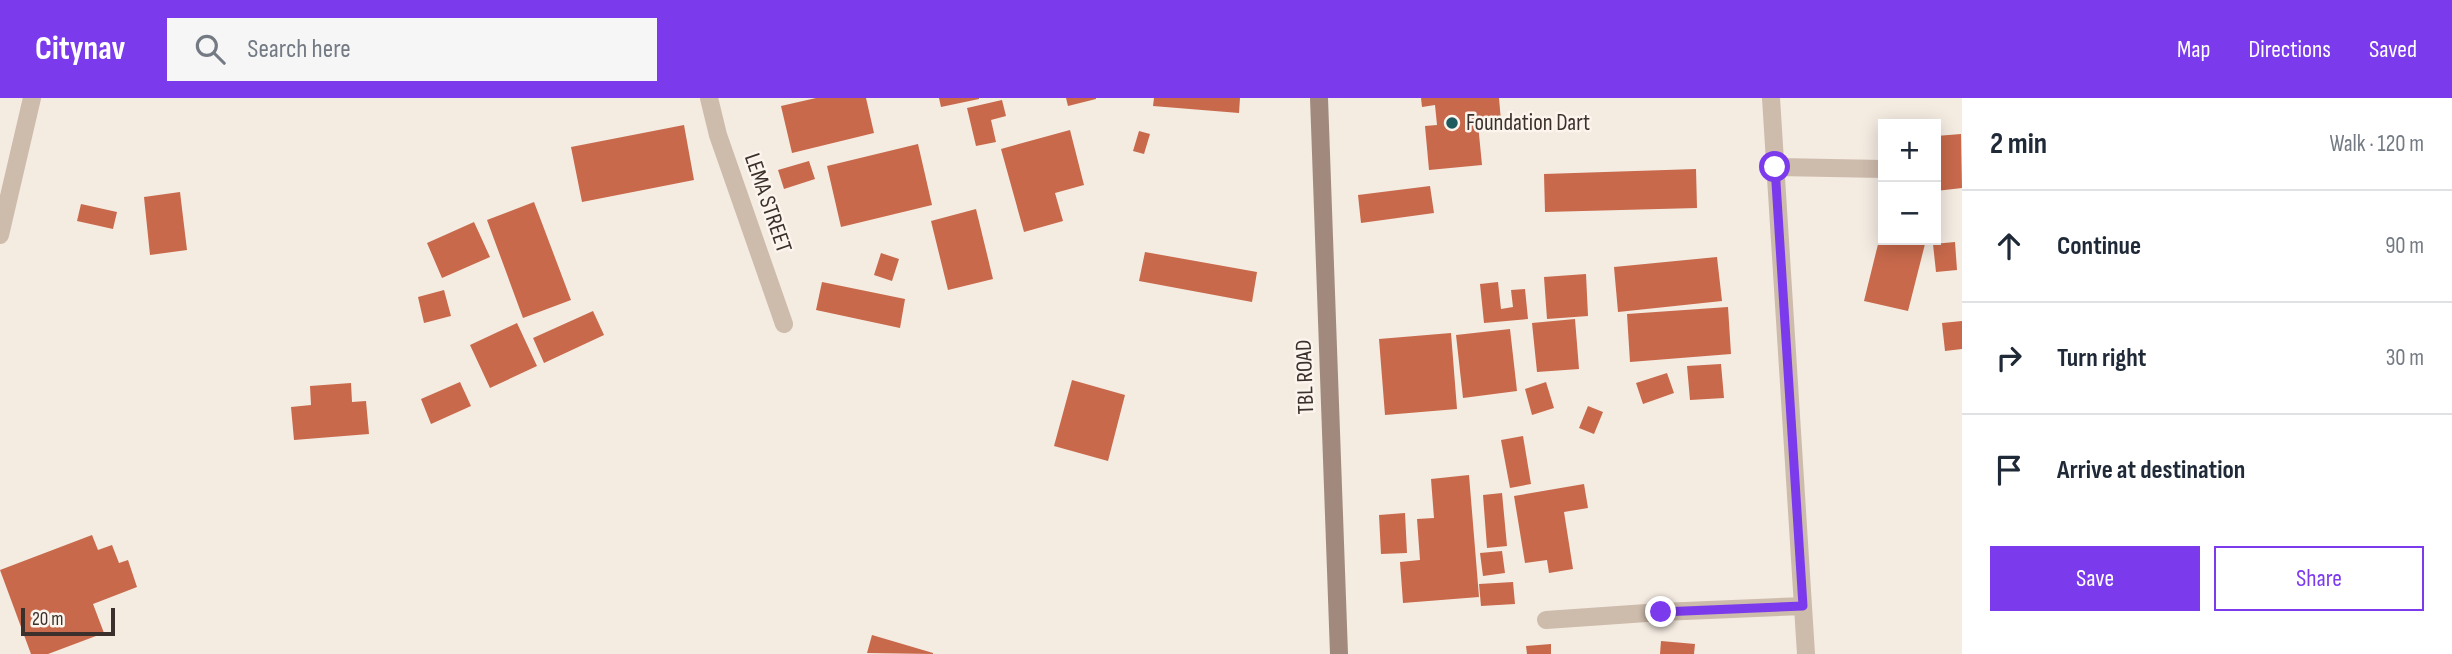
<!DOCTYPE html>
<html lang="en">
<head>
<meta charset="utf-8">
<style>
	body { margin:0; font-family:"Sofia Sans Condensed",sans-serif; background:#f6f6f7; color:#1f2937 }
	.controls { position:absolute; right:21px; top:21px; display:grid; overflow:hidden; border-radius:0px; box-shadow:0 4px 18px #0003 }
	.controls button { width:63px; height:63px; display:grid; place-items:center; padding:0; border:0; border-bottom:2px solid #e0e1e3; background:#fff; color:#1f2937; font:35px sans-serif }
	.scale { position:absolute; left:21px; bottom:18px; width:94px; box-sizing:border-box; padding-left:7px; border:4px solid #3b302b; border-top:0; font-size:19px; line-height:24px; white-space:nowrap; color:#3b302b; -webkit-text-stroke:5px #fbf5ee; paint-order:stroke }
	.stop { position:absolute; width:21px; height:21px; margin:-16px; border:5px solid #7c3aed; border-radius:50%; background:#fff }
	.stop.end { background:#7c3aed; border-color:#fff; box-shadow:0 2px 7px #0008 }
	.list { margin:0; padding:0; list-style:none }
	h2 { display:flex; justify-content:space-between; align-items:center; height:91px; margin:0; padding:0 28px; font-size:30px }
	h2 small { font-size:23px; font-weight:400; color:#747a83 }
	.list li { display:grid; grid-template-columns:46px 1fr auto; gap:21px; align-items:center; box-sizing:border-box; height:112px; padding:0 28px; border-top:2px solid #e0e1e3 }
	.list b { display:block; font-size:26px; white-space:nowrap }
	.list em { font-size:23px; font-style:normal; color:#747a83 }
	.actions { display:flex; gap:14px; padding:21px 28px }
	.actions a { flex:1; padding:16px 0; border:2px solid #7c3aed; border-radius:0px; text-align:center; font-size:24px; color:#7c3aed }
	.actions .main { background:#7c3aed; color:#fff }
	.icon { flex:none; width:38px; height:38px; fill:none; stroke:currentColor; stroke-width:2; stroke-linecap:round; stroke-linejoin:round }
	.map { position:relative; flex:none; width:1962px; height:556px; overflow:hidden }
	header { display:flex; align-items:center; gap:42px; box-sizing:border-box; height:98px; padding:0 35px; background:#7c3aed; color:#fff }
	header strong { font-size:33px }
	nav { display:flex; gap:38px; margin-inline-start:auto; font-size:24px }
	.search { width:490px; height:63px; background:#f6f6f7; display:flex; align-items:center; gap:18px; box-sizing:border-box; padding:0 24px; border-radius:0px; color:#747a83; font-size:26px }
	main { display:flex }
	aside { flex:1; background:#fff }
	.map>svg:first-child { display:block }
	.building { fill:#c8694b }
	.lines { fill:none; stroke-linecap:round; stroke-linejoin:round }
	.street { stroke:#cdbbac; stroke-width:18 }
	.secondary { stroke:#a18a7d; stroke-width:18 }
	.route { stroke:#7c3aed; stroke-width:9 }
	.poi-dot { fill:#1f5a5e; stroke:#fbf5ee; stroke-width:2.5 }
	.labels { text-anchor:middle; dominant-baseline:central; stroke-width:5; stroke-linejoin:round; paint-order:stroke }
	.poi-label { font-size:23px; fill:#3b302b; stroke:#fbf5ee; text-anchor:start }
	.street-label { font-size:23px; fill:#3b302b; stroke:#fbf5ee }
</style>
</head>
<body>
<header>
<strong>Citynav</strong>
<div class="search"><svg class="icon" aria-label="search" viewBox="0 0 24 24"><circle cx="10" cy="10" r="6"/><path d="M15 15l6 6"/></svg>Search here</div>
<nav><a>Map</a><a>Directions</a><a>Saved</a></nav>
</header>
<main>
<div class="map">
<svg width="1962" height="556" viewBox="0 0 1962 556">
	<rect width="100%" height="100%" fill="#f4ebe1"/>
	<path class="building" d="M816,0H866L874,35L792,55L781,8Z
		M939,0H979V1L941,9Z
		M1066,0H1096V1L1068,8Z
		M1154,0H1240L1239,15L1153,8Z
		M1421,0H1499L1501,23L1478,26L1482,67L1429,72L1425,28L1437,27L1435,7L1422,9Z
		M1002,2L1006,18L991,22L996,44L976,48L967,10Z
		M684,27L694,82L582,104L571,49Z
		M1070,32L1084,87L1055,95L1063,123L1024,134L1001,51Z
		M1139,33L1150,36L1144,56L1133,53Z
		M1961,36L1962,90L1936,93V38Z
		M918,46L932,107L841,129L827,68Z
		M809,63L815,81L784,91L778,72Z
		M1696,71L1697,110L1545,114L1544,76Z
		M1430,88L1434,115L1361,125L1358,97Z
		M180,94L187,152L150,157L144,99Z
		M534,104L571,202L523,220L487,122Z
		M81,106L117,114L113,131L77,123Z
		M976,111L993,181L948,192L931,123Z
		M474,124L490,159L442,180L427,145Z
		M1882,130L1883,142H1926L1908,213L1864,203Z
		M1955,144L1957,172L1936,174L1933,146Z
		M1145,154L1257,174L1252,204L1139,183Z
		M881,155L899,161L892,183L874,177Z
		M1717,159L1722,203L1618,214L1614,169Z
		M1586,176L1588,218L1547,221L1544,179Z
		M822,184L905,201L900,230L816,212Z
		M1498,184L1501,211L1513,209L1511,192L1525,191L1528,221L1484,225L1480,186Z
		M444,192L451,218L424,225L418,199Z
		M1728,209L1731,256L1630,264L1627,216Z
		M593,213L604,237L544,265L533,240Z
		M1575,221L1579,271L1537,274L1532,225Z
		M1962,223V251L1945,253L1942,225Z
		M517,225L537,268L490,290L470,247Z
		M1510,231L1517,293L1463,300L1456,237Z
		M1451,235L1457,311L1385,317L1379,241Z
		M1721,266L1724,300L1690,302L1687,268Z
		M1667,275L1674,295L1643,306L1636,285Z
		M1072,282L1125,297L1108,363L1054,348Z
		M460,284L471,308L431,326L421,301Z
		M1546,284L1554,310L1532,317L1525,291Z
		M351,285L352,304L366,303L369,336L294,342L291,309L311,307L310,288Z
		M1588,308L1603,314L1594,336L1579,330Z
		M1523,338L1531,386L1510,390L1501,342Z
		M1469,377L1479,499L1403,505L1400,464L1420,462L1417,421L1434,420L1431,381Z
		M1584,386L1588,410L1564,414L1573,471L1549,475L1547,462L1525,465L1514,398Z
		M1502,395L1507,448L1487,450L1483,397Z
		M1405,415L1407,455L1381,456L1379,417Z
		M92,437L98,452L112,447L119,465L128,462L137,489L93,506L104,535L48,556H31L0,472Z
		M1502,453L1505,475L1483,478L1480,455Z
		M1513,484L1515,506L1481,508L1479,486Z
		M872,537L933,555V556L867,555Z
		M1661,543L1695,546L1694,556H1660Z
		M1551,546V556H1527L1526,548Z"/>
	<g class="lines">
		<path class="street" d="M709,0L718,37L784,226
			M1771,0L1806,556
			M1775,69L1883,71
			M0,137L32,0
			M1546,522L1661,514L1803,508"/>
		<path class="secondary" d="M1319,0L1339,556"/>
	</g>
	<g class="lines">
		<path class="route" d="M1661,514L1803,508L1775,69"/>
	</g>
	<circle class="poi-dot" cx="1452" cy="25" r="7"/>
	<g class="labels">
		<g class="poi-label">
			<text x="1466" y="25">Foundation Dart</text>
		</g>
		<g class="street-label">
			<text transform="translate(768 105) rotate(71)">LEMA STREET</text>
			<text transform="translate(1305 279) rotate(-92)">TBL ROAD</text>
		</g>
	</g>
</svg>
<div class="controls">
<button>+</button>
<button>−</button>
</div>
<div class="scale">20 m</div>
<div class="stop" style="left:1775px;top:69px"></div>
<div class="stop end" style="left:1661px;top:514px"></div>
</div>
<aside>
<h2>2 min<small>Walk · 120 m</small></h2>
<ul class="list">
<li><svg class="icon" aria-label="ahead" viewBox="0 0 24 24"><path d="M12 20V5M6 11l6-6 6 6"/></svg><div><b>Continue</b></div><em>90 m</em></li>
<li><svg class="icon" aria-label="right" viewBox="0 0 24 24"><path d="M7 20v-9h11M14 6l5 5-5 5"/></svg><div><b>Turn right</b></div><em>30 m</em></li>
<li><svg class="icon" aria-label="arrive" viewBox="0 0 24 24"><path d="M6 21V4h12l-3 4 3 4H6"/></svg><div><b>Arrive at destination</b></div></li>
</ul>
<div class="actions"><a class="main">Save</a><a>Share</a></div>
</aside>
</main>
</body>
</html>
